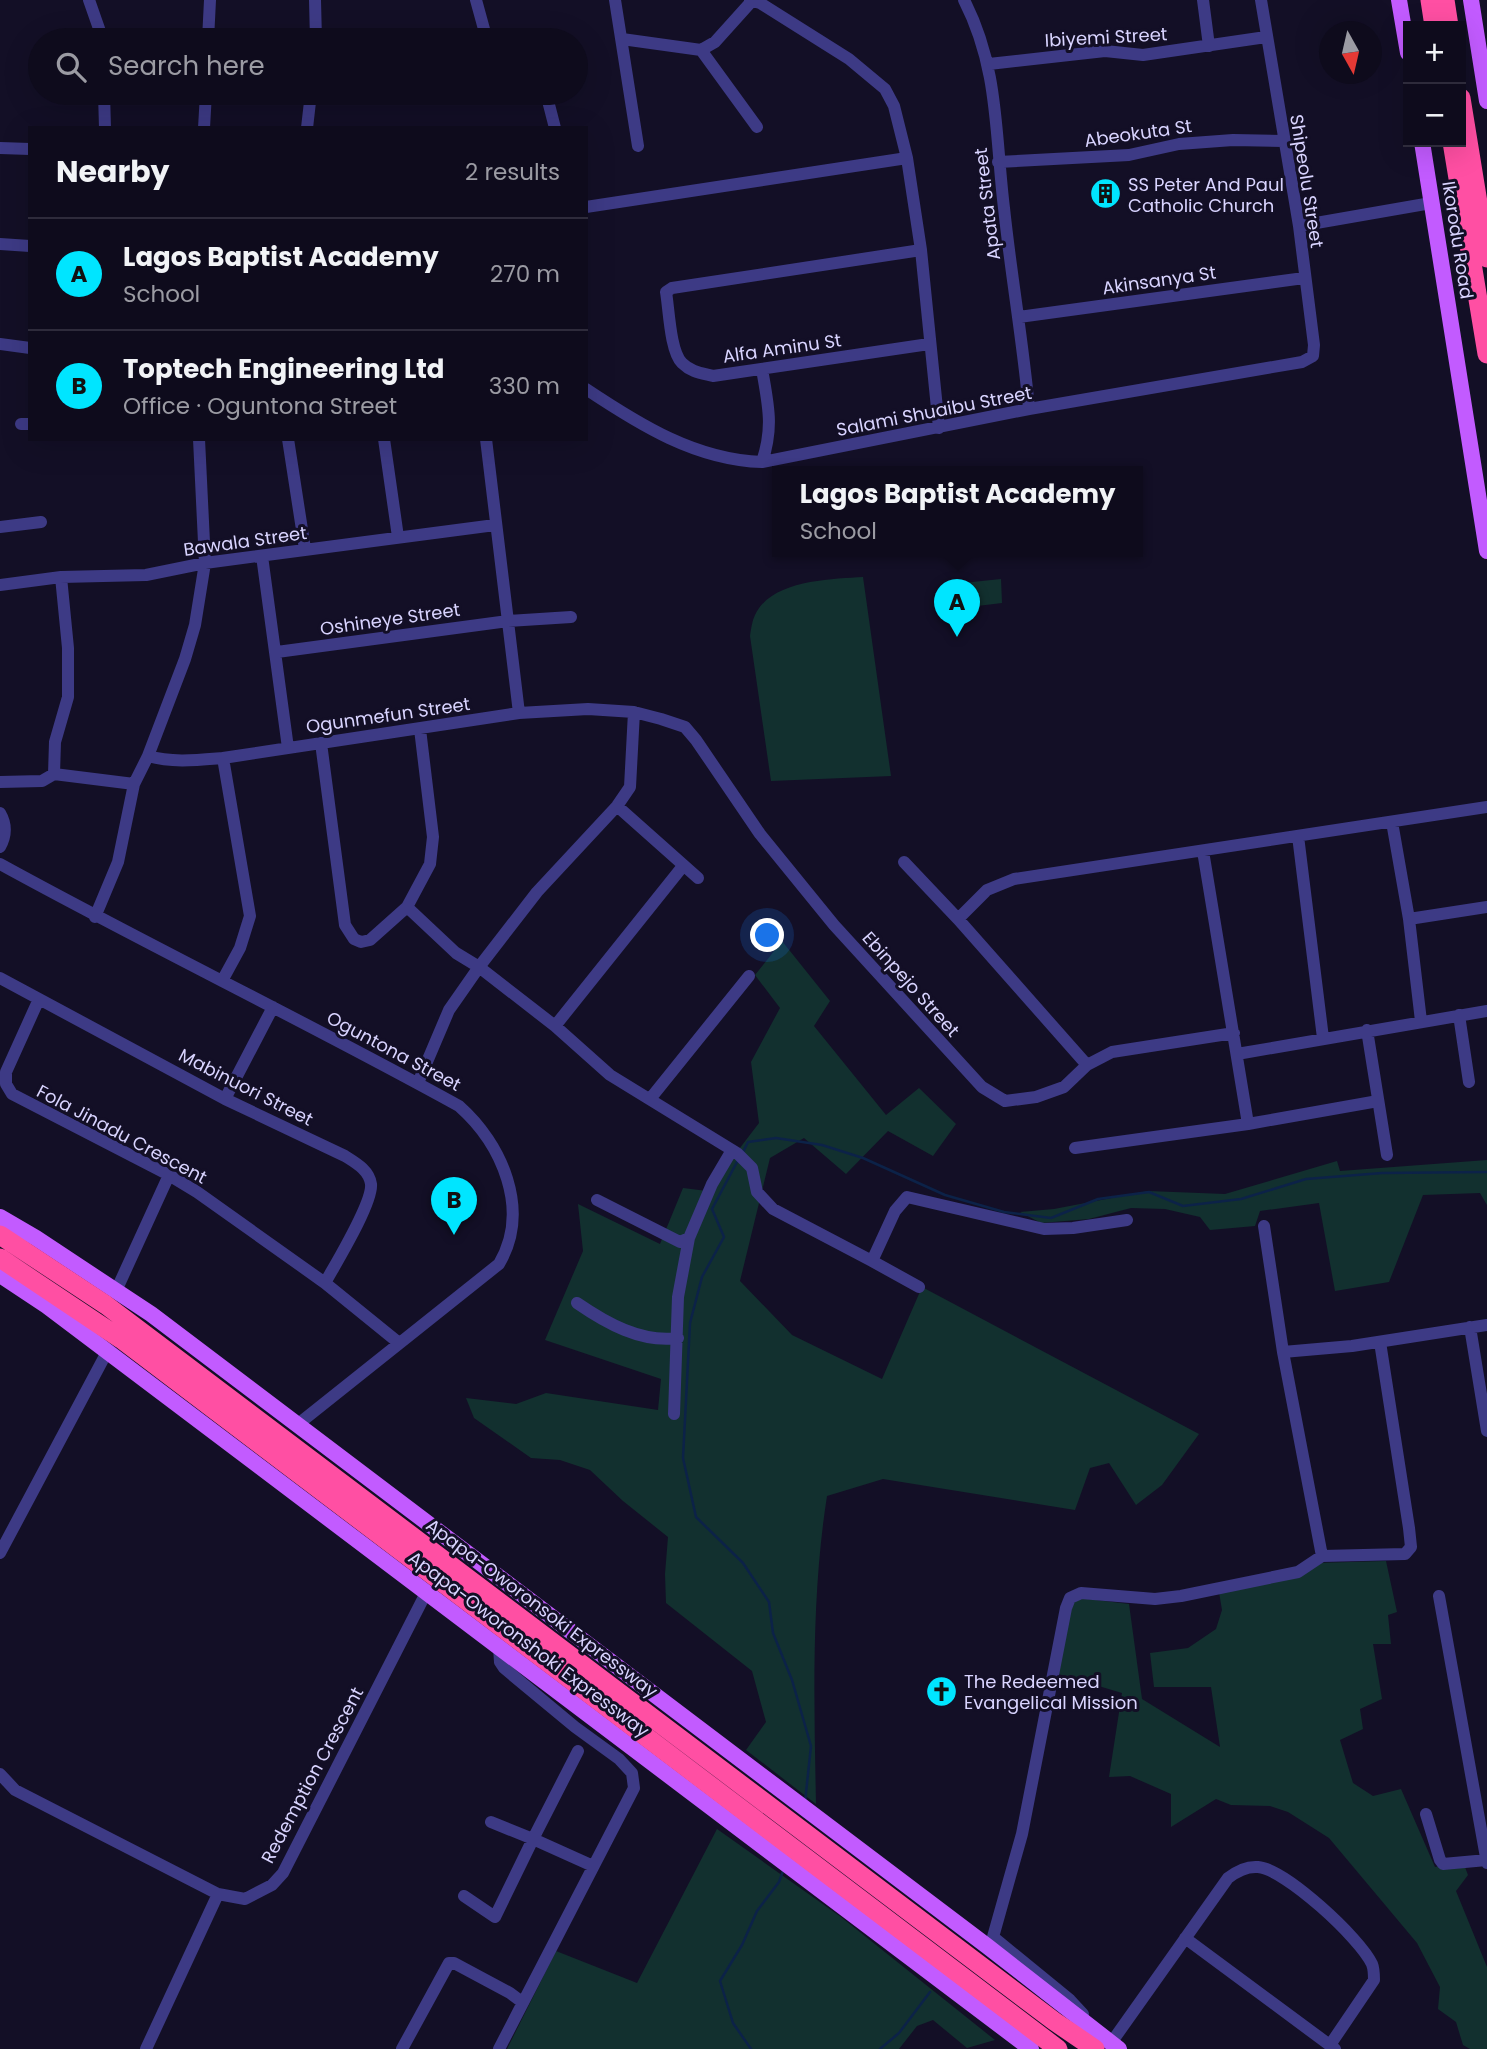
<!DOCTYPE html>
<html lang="en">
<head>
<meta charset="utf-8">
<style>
	body { margin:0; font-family:Poppins,sans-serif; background:#171425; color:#f1f3f6 }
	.controls { position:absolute; right:21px; top:21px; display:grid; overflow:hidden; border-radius:0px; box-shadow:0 7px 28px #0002 }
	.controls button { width:63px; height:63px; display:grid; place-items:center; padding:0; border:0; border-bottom:2px solid #2e2b3b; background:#0e0b1c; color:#f1f3f6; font:35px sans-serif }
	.compass { position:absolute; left:1319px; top:21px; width:63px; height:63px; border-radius:50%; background:#0e0b1c; box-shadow:0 7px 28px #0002; rotate:172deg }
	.you { position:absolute; left:768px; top:936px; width:24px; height:24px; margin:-18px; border:5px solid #fff; border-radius:50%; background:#1a73e8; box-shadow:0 0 0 10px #1a73e833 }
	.badge { display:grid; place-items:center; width:46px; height:46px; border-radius:50%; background:#00e5ff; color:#111; font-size:23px; font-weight:700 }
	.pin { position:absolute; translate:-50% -58px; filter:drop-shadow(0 2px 4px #0008) }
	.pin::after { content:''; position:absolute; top:37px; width:24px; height:21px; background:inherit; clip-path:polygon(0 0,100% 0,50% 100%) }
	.popup { position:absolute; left:772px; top:466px; width:371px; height:91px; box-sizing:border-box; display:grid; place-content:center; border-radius:0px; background:#0e0b1c; filter:drop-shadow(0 2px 5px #0005); font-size:23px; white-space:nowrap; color:#9b9ba3 }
	.popup b { font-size:26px; color:#f1f3f6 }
	.popup::after { content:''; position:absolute; left:50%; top:100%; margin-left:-14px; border:14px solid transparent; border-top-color:#0e0b1c }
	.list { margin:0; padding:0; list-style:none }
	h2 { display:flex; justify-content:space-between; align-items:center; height:91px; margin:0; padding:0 28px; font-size:30px }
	h2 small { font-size:23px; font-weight:400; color:#9b9ba3 }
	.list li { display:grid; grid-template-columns:46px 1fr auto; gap:21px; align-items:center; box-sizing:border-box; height:112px; padding:0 28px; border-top:2px solid #2e2b3b }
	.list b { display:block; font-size:26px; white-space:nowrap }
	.list p { margin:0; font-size:23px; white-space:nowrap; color:#9b9ba3 }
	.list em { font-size:23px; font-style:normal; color:#9b9ba3 }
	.icon { flex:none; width:38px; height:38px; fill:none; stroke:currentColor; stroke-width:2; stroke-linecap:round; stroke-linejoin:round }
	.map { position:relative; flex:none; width:1487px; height:2049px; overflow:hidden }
	.search { position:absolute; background:#0e0b1c; box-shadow:0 7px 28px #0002; left:28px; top:28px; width:560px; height:77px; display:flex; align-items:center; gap:18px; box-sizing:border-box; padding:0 24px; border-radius:38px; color:#9b9ba3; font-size:26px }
	.panel { position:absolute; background:#0e0b1c; box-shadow:0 7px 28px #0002; left:28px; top:126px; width:560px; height:315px; border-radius:0px }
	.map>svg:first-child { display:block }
	.green { fill:#12302f }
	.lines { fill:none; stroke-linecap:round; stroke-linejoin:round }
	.stream { stroke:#0c2248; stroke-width:2.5 }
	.minor { stroke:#3d3a85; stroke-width:12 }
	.major { stroke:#c25bff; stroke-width:16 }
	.highway { stroke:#ff4fa3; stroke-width:19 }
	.labels { text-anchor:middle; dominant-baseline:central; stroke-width:6; stroke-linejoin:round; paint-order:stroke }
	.street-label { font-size:18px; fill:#d9d4ff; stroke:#130f26 }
	.poi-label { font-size:18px; fill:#d9d4ff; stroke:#130f26; text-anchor:start }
</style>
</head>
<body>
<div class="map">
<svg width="1487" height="2049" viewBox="0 0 1487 2049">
	<rect width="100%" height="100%" fill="#130f26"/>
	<path class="green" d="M863,577L891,776L771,781L750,636C751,629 752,621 755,615C771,580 831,579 863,577Z
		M1001,579L1002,603L969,607L963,583Z
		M782,941L830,1001L814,1026L886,1115L919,1088L956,1124L933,1156L888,1131L846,1174L804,1138L770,1158L740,1281L792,1335L882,1379L922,1287L1199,1434L1162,1485L1136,1505L1109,1463L1090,1468L1075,1510L883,1479L827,1496C811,1598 814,1701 816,1804L746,1750L766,1722L752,1671L666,1603L665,1574L668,1537L623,1501L590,1470L560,1460L531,1458L474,1418L466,1398L516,1404L546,1393L658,1410L661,1379L545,1340L583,1251L578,1204L660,1244L683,1188L707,1191L759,1123L751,1062L780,1008L755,975Z
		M1487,1160V1205L1480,1193L1423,1195L1389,1282L1335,1291L1319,1203L1260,1211L1255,1226L1210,1230L1200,1217L1165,1209L1131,1208L1089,1219L1041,1223L1020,1212L1054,1209L1148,1191L1225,1194L1337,1161L1340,1171Z
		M1386,1561L1397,1612L1388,1615L1391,1644H1373L1382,1699L1360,1709L1363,1729L1340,1740L1353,1783L1373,1796L1401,1789L1435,1867L1463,1862L1468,1875L1456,1891L1487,1967V2049H1470L1463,2045L1456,2022L1438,2009L1440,1987L1417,1943L1329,1838L1288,1812L1270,1806L1231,1805L1216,1799L1171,1827V1794L1130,1776L1109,1777L1122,1693L1055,1673L1071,1597L1129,1604L1142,1699L1220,1747L1211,1687H1154L1150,1653L1188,1648L1216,1629L1222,1610L1219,1592L1315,1563Z
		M717,1829L841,1917L995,2040L967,2048L933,2020L917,2026L899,2049H507L556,1951L637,1983Z"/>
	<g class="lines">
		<path class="stream" d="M743,1152L748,1142L776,1138L822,1145L863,1158L945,1195L1004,1212L1051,1218L1098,1199L1149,1192L1183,1206L1241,1199L1306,1179L1382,1173L1487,1172
			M738,1160L712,1209L724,1237L702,1277L690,1323L683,1458L696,1517L743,1563L769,1602L773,1633L792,1680L811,1746L805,1802
			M751,2049L733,2023L720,1981L742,1945L757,1911L779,1882L783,1871
			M880,2049L899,2033L930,1992"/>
		<path class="minor" d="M89,0L103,40
			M315,0L316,40
			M476,0L487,40
			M615,0L638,146
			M750,0L760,3L849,59L885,89L894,106L907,158L921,250L939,428
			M964,0C999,68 995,134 1004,208C1011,275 1023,342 1029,409
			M1203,0L1209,46
			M622,39L701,50L715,42L751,2
			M208,40L210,0
			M701,50L757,127
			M989,64L1105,51L1143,55L1266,37
			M104,93L105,128
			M546,93L555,128
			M204,128L206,93
			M307,128L311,93
			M0,148L30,149
			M998,162L1129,155L1179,144L1233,140L1283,141
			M586,207L907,158
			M1299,226L1431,203
			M0,244L30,246
			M921,250L672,288L666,292C669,309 670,351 682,363C691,372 701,373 713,376L929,344
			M1019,317L1304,278
			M0,344L30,348
			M762,369C768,405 774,426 762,462
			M586,389C640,425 696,460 762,462L1029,409L1302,362L1313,356L1314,345L1299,226L1261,0
			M21,424H30
			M288,439L305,549
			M384,439L398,537
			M486,439L519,713
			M0,527L41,522
			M262,556L288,748
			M0,585L61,577L146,575L205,563L495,525
			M277,652L508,621L571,617
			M321,743L345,925L354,939L361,942L370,940L407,907L430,864L433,837L420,729
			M148,756C172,763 198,760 223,758L519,713L588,709L634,712L661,719L685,727L696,740L760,834L834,925L982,1087L1005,1101L1036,1097L1064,1087L1087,1065L1112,1052L1234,1033
			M54,774L55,742L68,697V648L61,577
			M0,782L42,781L54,774L134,784
			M617,806L698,878
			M0,813C7,825 6,836 0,847
			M1392,822L1409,919L1421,1021
			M1298,836L1323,1038
			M1203,851L1248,1124
			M904,862L958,919L1087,1065
			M0,864C151,947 307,1022 459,1106C502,1144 531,1210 499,1264L297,1425
			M407,907L456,953L479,967L555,1026L610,1075L737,1153L752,1168L757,1192L773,1209L872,1261L895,1211L907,1197L1044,1229L1073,1228L1127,1220
			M95,917L118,862L134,784L148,756L185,659L195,625L205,563L199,439
			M958,919L987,890L1014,879L1487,807
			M1409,919L1487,907
			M0,978L225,1099L345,1156C356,1163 369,1170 371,1184C373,1203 336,1263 325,1283
			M222,981L240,948L250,916L223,758
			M39,999L6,1072V1084L12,1094L169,1175L197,1192L325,1283L399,1343
			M1459,1015L1469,1082
			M555,1026L683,866
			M1367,1030L1387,1155
			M1237,1054L1487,1011
			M418,1083L449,1010L479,967L537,892L617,806L630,787L634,712
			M225,1099L273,1007
			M650,1099L749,976
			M1075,1148L1248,1124L1378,1101
			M597,1200L680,1242L689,1238L712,1184L732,1150
			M1264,1226L1283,1352L1322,1556
			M872,1261L919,1287
			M116,1291L169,1175
			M577,1303C606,1323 641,1343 678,1338
			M1470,1327L1487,1431
			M1283,1352L1352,1346L1487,1325
			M674,1414L678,1297L689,1238
			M0,1553L107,1352
			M1439,1596L1487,1863
			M0,1774L15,1790L218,1894L245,1899L272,1885L283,1873L426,1593
			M1426,1814L1440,1860L1443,1864L1487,1860
			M491,1822L533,1839L578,1751
			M464,1896L495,1917L533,1839L593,1866
			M1185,1938L1335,2049
			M1083,2014L1070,2000L993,1937L1022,1834L1066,1608L1070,1598L1081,1593L1155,1599L1181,1596L1298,1572L1322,1556L1405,1554L1411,1547L1409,1528L1380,1342
			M1111,2043L1228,1878C1237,1871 1246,1866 1258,1867C1285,1869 1360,1938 1372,1964C1374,1969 1374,1974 1374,1980L1330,2045
			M146,2049L218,1894
			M402,2049L449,1963H454L510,1993L522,2002
			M499,2049L634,1788L632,1773L619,1759L575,1727L504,1668L500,1662L499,1647"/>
		<path class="major" d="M1399,0L1408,53
			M1471,0L1487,101
			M1422,142L1487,551
			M0,1217L36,1238L151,1314L987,1946L1119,2049
			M0,1275L47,1306L1031,2049"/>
		<path class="highway" d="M1430,0L1434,26
			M1445,0L1449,26
			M1461,98L1487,258
			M1452,142L1487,354
			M0,1235L106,1305L1054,2021L1095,2049
			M0,1258L121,1339L1058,2049"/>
	</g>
	<defs>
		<symbol id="building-disc" viewBox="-11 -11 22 22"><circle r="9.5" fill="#00e5ff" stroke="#130f26"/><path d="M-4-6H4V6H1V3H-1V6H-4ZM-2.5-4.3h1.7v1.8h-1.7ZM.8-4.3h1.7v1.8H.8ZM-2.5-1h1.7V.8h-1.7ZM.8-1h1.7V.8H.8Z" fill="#111"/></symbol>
		<symbol id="church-disc" viewBox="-11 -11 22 22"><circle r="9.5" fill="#00e5ff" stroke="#130f26"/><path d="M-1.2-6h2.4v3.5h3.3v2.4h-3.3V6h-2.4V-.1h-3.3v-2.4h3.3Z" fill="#111"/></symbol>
	</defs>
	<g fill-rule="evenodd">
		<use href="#building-disc" x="1088" y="176" width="35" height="35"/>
		<use href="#church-disc" x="924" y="1674" width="35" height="35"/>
	</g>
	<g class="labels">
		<g class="street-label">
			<text transform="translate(1106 37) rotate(-3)">Ibiyemi Street</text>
			<text transform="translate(1138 133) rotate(-8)">Abeokuta St</text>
			<text transform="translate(1307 181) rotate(81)">Shipeolu Street</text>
			<text transform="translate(987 204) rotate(-97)">Apata Street</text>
			<text transform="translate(1458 240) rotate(81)">Ikorodu Road</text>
			<text transform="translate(1159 280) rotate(-8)">Akinsanya St</text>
			<text transform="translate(782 348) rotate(-8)">Alfa Aminu St</text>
			<text transform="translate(934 411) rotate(-11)">Salami Shuaibu Street</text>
			<text transform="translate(245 541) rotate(-8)">Bawala Street</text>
			<text transform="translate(390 619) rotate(-8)">Oshineye Street</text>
			<text transform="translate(388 715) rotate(-8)">Ogunmefun Street</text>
			<text transform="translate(911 984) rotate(48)">Ebinpejo Street</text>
			<text transform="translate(394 1051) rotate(28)">Oguntona Street</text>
			<text transform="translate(246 1087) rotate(27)">Mabinuori Street</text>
			<text transform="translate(122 1134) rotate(28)">Fola Jinadu Crescent</text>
			<text transform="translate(542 1608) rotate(37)">Apapa-Oworonsoki Expressway</text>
			<text transform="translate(529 1644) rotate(37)">Apapa-Oworonshoki Expressway</text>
			<text transform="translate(312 1775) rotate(-62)">Redemption Crescent</text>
		</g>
		<g class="poi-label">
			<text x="1128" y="184">SS Peter And Paul<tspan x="1128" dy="21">Catholic Church</tspan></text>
			<text x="964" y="1681">The Redeemed<tspan x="964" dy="21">Evangelical Mission</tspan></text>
		</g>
	</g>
</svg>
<div class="controls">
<button>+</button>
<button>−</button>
</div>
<svg class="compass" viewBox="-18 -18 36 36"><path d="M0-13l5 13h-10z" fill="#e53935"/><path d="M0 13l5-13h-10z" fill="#9b9ba3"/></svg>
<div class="you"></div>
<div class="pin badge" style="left:957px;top:637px">A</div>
<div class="popup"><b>Lagos Baptist Academy</b>School</div>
<div class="pin badge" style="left:454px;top:1235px">B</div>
<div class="search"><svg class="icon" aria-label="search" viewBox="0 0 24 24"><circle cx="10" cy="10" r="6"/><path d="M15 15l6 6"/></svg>Search here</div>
<section class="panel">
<h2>Nearby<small>2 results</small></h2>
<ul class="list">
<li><span class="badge">A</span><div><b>Lagos Baptist Academy</b><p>School</p></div><em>270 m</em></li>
<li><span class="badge">B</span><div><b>Toptech Engineering Ltd</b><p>Office · Oguntona Street</p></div><em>330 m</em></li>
</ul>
</section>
</div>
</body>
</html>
